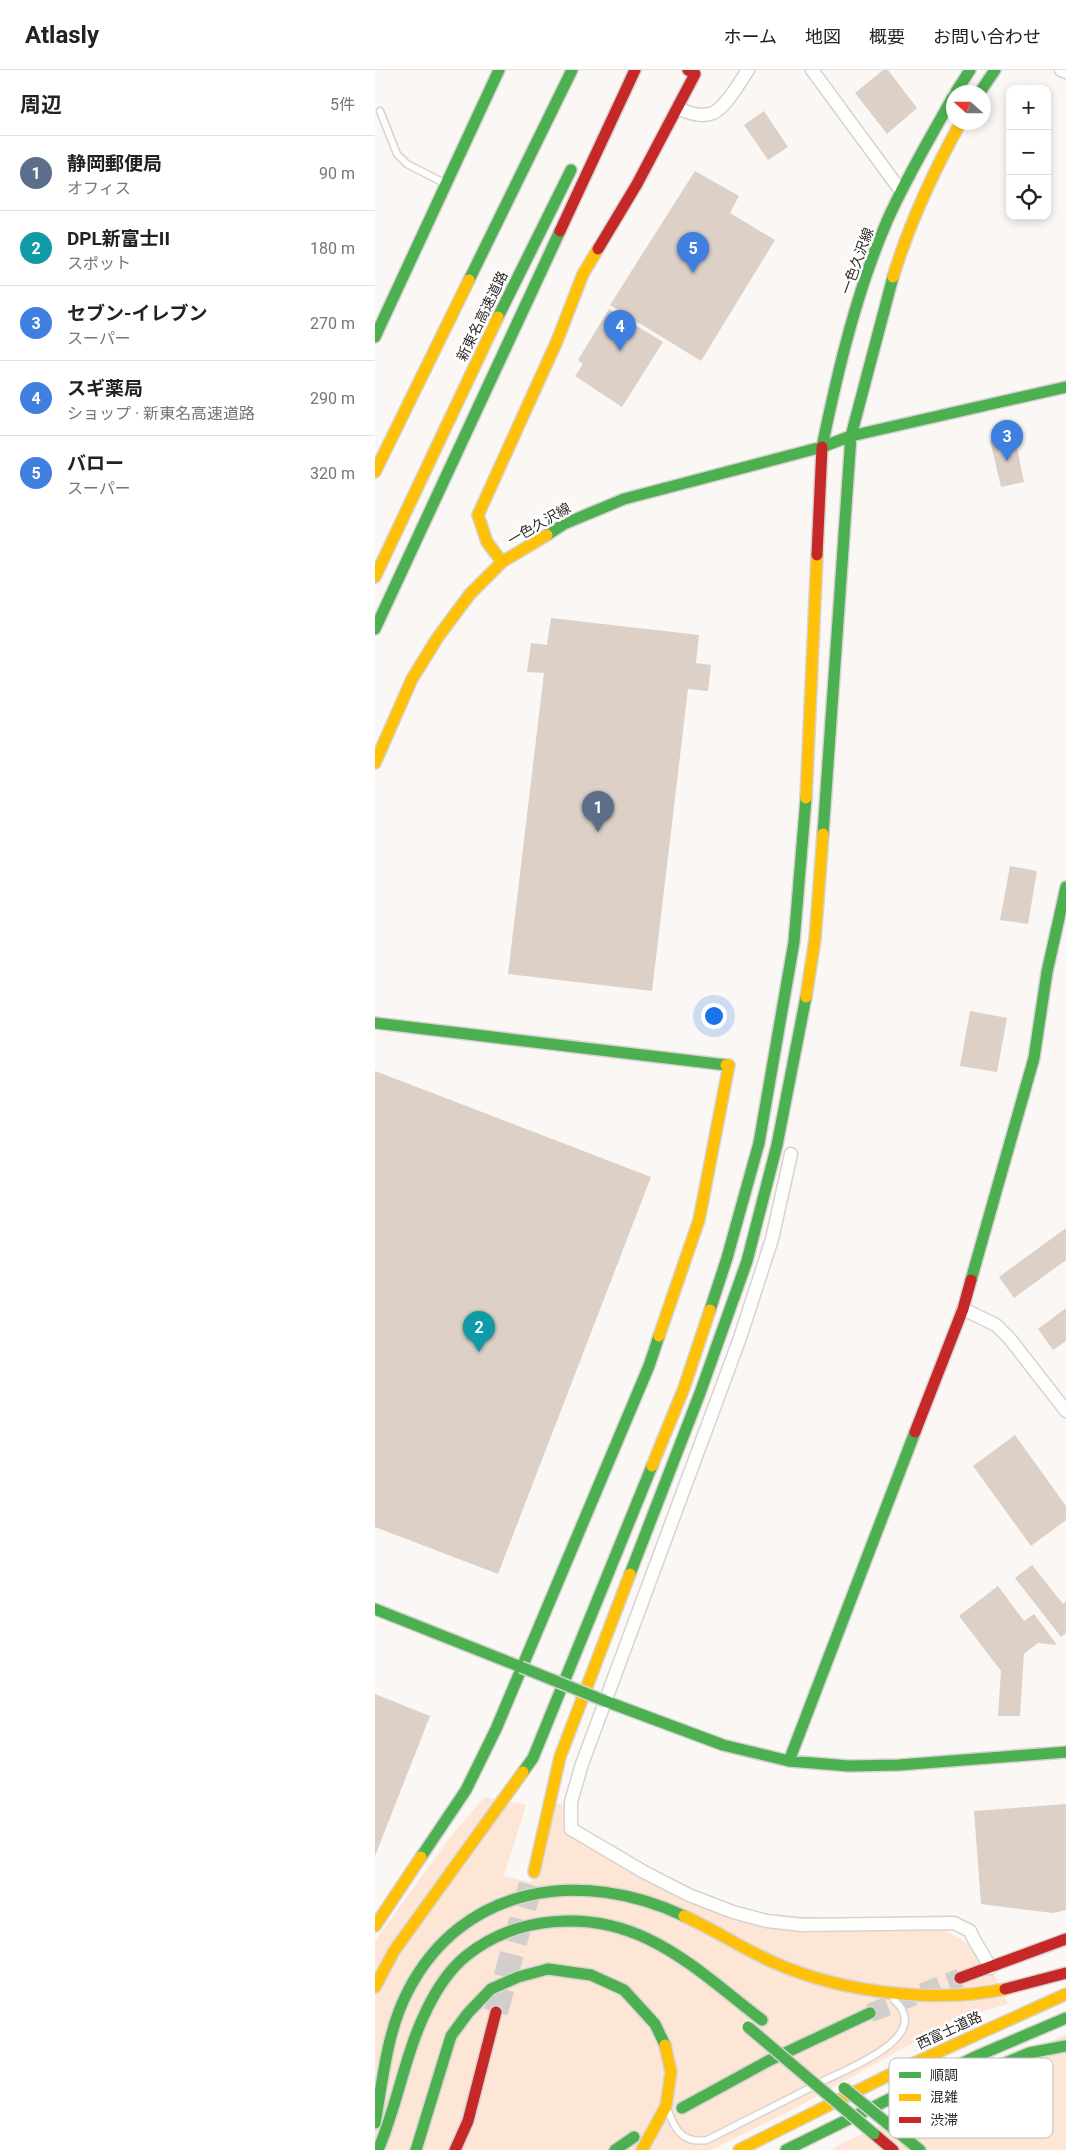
<!DOCTYPE html>
<html lang="ja">
<head>
<meta charset="utf-8">
<style>
	body { margin:0; font-family:Roboto,"Noto Sans JP",sans-serif; background:#f2f2f2; color:#222 }
	.controls { position:absolute; right:15px; top:15px; display:grid; overflow:hidden; border-radius:10px; box-shadow:0 2px 8px #0003 }
	.controls button { width:45px; height:45px; display:grid; place-items:center; padding:0; border:0; border-bottom:1px solid #e0e0e0; background:#fff; color:#222; font:25px sans-serif }
	.compass { position:absolute; left:571px; top:15px; width:45px; height:45px; border-radius:50%; background:#fff; box-shadow:0 2px 8px #0003; rotate:291deg }
	.you { position:absolute; left:338px; top:945px; width:18px; height:18px; margin:-12px; border:4px solid #fff; border-radius:50%; background:#1a73e8; box-shadow:0 0 0 8px #1a73e833 }
	.badge { display:grid; place-items:center; width:32px; height:32px; border-radius:50%; background:#767270; color:#fff; font-size:16px; font-weight:700 }
	.pin { position:absolute; translate:-50% -41px; filter:drop-shadow(0 1px 2px #0008) }
	.pin::after { content:''; position:absolute; top:26px; width:18px; height:15px; background:inherit; clip-path:polygon(0 0,100% 0,50% 100%) }
	.list { margin:0; padding:0; list-style:none }
	h2 { display:flex; justify-content:space-between; align-items:center; height:65px; margin:0; padding:0 20px; font-size:21px }
	h2 small { font-size:16px; font-weight:400; color:#767676 }
	.list li { display:grid; grid-template-columns:32px 1fr auto; gap:15px; align-items:center; box-sizing:border-box; height:75px; padding:0 20px; border-top:1px solid #e0e0e0 }
	.list b { display:block; font-size:19px; white-space:nowrap }
	.list p { margin:0; font-size:16px; white-space:nowrap; color:#767676 }
	.list em { font-size:16px; font-style:normal; color:#767676 }
	.icon { flex:none; width:28px; height:28px; fill:none; stroke:currentColor; stroke-width:2; stroke-linecap:round; stroke-linejoin:round }
	.map { position:relative; flex:none; width:691px; height:2080px; overflow:hidden }
	header { display:flex; align-items:center; gap:30px; box-sizing:border-box; height:70px; padding:0 25px; background:#fff; border-bottom:1px solid #e0e0e0 }
	header strong { font-size:24px }
	nav { display:flex; gap:28px; margin-inline-start:auto; font-size:18px }
	main { display:flex }
	aside { flex:1; background:#fff }
	.map>svg:first-child { display:block }
	.green { fill:#fde6d5 }
	.building { fill:#dcd0c7 }
	.lines { fill:none; stroke-linecap:round; stroke-linejoin:round }
	.secondary-tunnel { stroke:#d2cecb; stroke-width:19; stroke-dasharray:19 9; stroke-linecap:butt }
	.highway-tunnel { stroke:#d2cecb; stroke-width:24; stroke-dasharray:24 12; stroke-linecap:butt }
	.lane-casing { stroke:#d6d3d1; stroke-width:9 }
	.street-casing { stroke:#d6d3d1; stroke-width:15 }
	.fast-casing { stroke:#d6d3d1; stroke-width:14 }
	.slow-casing { stroke:#d6d3d1; stroke-width:14 }
	.jam-casing { stroke:#d6d3d1; stroke-width:14 }
	.lane { stroke:#fefefd; stroke-width:6 }
	.street { stroke:#fefefd; stroke-width:12 }
	.fast { stroke:#4caf50; stroke-width:11 }
	.slow { stroke:#ffc107; stroke-width:11 }
	.jam { stroke:#c62828; stroke-width:11 }
	.fast-bridge-casing { stroke:#d6d3d1; stroke-width:14; stroke-linecap:butt }
	.fast-bridge { stroke:#4caf50; stroke-width:11 }
	.labels { text-anchor:middle; dominant-baseline:central; stroke-width:5; stroke-linejoin:round; paint-order:stroke }
	.street-label { font-size:14px; fill:#2e2b29; stroke:#fff }
	.key { fill:#fff; stroke:#c0bfbf; stroke-width:1 }
	.key-label { font-size:14px; fill:#2e2b29 }
</style>
</head>
<body>
<header>
<strong>Atlasly</strong>
<nav><a>ホーム</a><a>地図</a><a>概要</a><a>お問い合わせ</a></nav>
</header>
<main>
<aside>
<h2>周辺<small>5件</small></h2>
<ul class="list">
<li><span class="badge" style="background:#5c6f8a">1</span><div><b>静岡郵便局</b><p>オフィス</p></div><em>90 m</em></li>
<li><span class="badge" style="background:#0f9aa8">2</span><div><b>DPL新富士II</b><p>スポット</p></div><em>180 m</em></li>
<li><span class="badge" style="background:#3f7fe0">3</span><div><b>セブン-イレブン</b><p>スーパー</p></div><em>270 m</em></li>
<li><span class="badge" style="background:#3f7fe0">4</span><div><b>スギ薬局</b><p>ショップ · 新東名高速道路</p></div><em>290 m</em></li>
<li><span class="badge" style="background:#3f7fe0">5</span><div><b>バロー</b><p>スーパー</p></div><em>320 m</em></li>
</ul>
</aside>
<div class="map">
<svg width="691" height="2080" viewBox="0 0 691 2080">
	<rect width="100%" height="100%" fill="#fbf7f4"/>
	<path class="green" d="M110,1727L151,1735L129,1806L156,1812L179,1733L188,1735L196,1759L358,1842L559,1854L609,1883L633,1934L581,1949L417,2040L336,2080H0V1871L79,1762Z
		M691,1964V2080H457L466,2074Z"/>
	<path class="building" d="M508,0H513L542,38L512,64L480,23Z
		M389,41L413,77L393,90L369,55Z
		M320,101L364,126L355,143L400,170L326,291L235,235Z
		M234,239L288,272L247,337L200,306L208,294L203,290Z
		M639,364L649,412L626,417L615,370Z
		M176,548L324,565L321,593L336,595L333,621L313,619L277,921L133,904L169,603L152,602L156,573L172,575Z
		M635,796L662,801L653,854L625,850Z
		M595,941L632,948L622,1002L585,996Z
		M0,1001L276,1107L123,1504L0,1457Z
		M691,1158V1190L639,1228L624,1207Z
		M691,1238V1271L678,1280L663,1259Z
		M640,1365L691,1436V1450L656,1476L598,1396Z
		M657,1495L688,1534L691,1531V1563L686,1567L640,1508Z
		M623,1516L649,1551L659,1544L682,1575L663,1573L649,1584L645,1646H623L626,1601L584,1546Z
		M0,1624L55,1646L0,1786Z
		M691,1734V1840L678,1843L606,1834L599,1741Z"/>
	<g class="lines">
		<path class="secondary-tunnel" d="M495,1943L585,1908"/>
		<path class="highway-tunnel" d="M121,1942L158,1806"/>
		<defs>
			<path id="lane" d="M5,41L22,84L32,94L69,113
				M446,2012C469,2000 561,1967 519,1930
				M294,2043C301,2063 310,2073 332,2070L437,2017"/>
			<path id="street" d="M437,0L526,121
				M686,0L691,2
				M303,39C313,42 326,48 338,43C351,37 365,12 373,0
				M416,1084L397,1169L365,1268L207,1694L196,1732V1759L269,1802L314,1825L358,1842L392,1851L427,1855L579,1853L595,1861C600,1874 609,1884 615,1898
				M588,1239L621,1255L635,1269L691,1341"/>
			<path id="fast" d="M581,22L595,0
				M605,22L620,0
				M94,210L197,0
				M123,247L196,100
				M0,267L124,0
				M476,366L691,317
				M447,377C463,300 481,223 512,151C531,108 555,68 578,27
				M172,465L189,454L249,429L447,377L476,366L518,207
				M0,559L185,161
				M448,764L476,366
				M0,953L351,995
				M596,1210L659,988L672,902L691,817
				M335,1240L352,1188L384,1073L419,872L431,728
				M255,1504L325,1323L372,1191L402,1075L431,927
				M0,1539L146,1597
				M230,1631L348,1675L414,1691L474,1696L524,1695L691,1682
				M414,1691L540,1362
				M148,1702L158,1688L277,1396
				M46,1787L91,1720L121,1659L274,1296L284,1266
				M575,2016L654,1983L691,1976
				M307,2038L393,1991L495,1943
				M0,2053C8,2009 12,1961 33,1921C88,1814 207,1798 309,1846
				M513,2054L545,2080
				M3,2080C23,2034 30,1982 53,1937C62,1919 75,1899 91,1886C142,1845 215,1841 273,1869C315,1889 350,1922 387,1950
				M41,2080L76,1966L93,1943L116,1919L143,1907L173,1899L216,1905L249,1920L280,1954L290,1975
				M240,2080L259,2067
				M411,2080L602,1986L691,1948"/>
			<path id="slow" d="M518,207C535,152 558,102 586,52
				M0,402L94,210
				M127,492L112,472L103,445L182,271L208,204L223,179
				M0,507L123,247
				M0,693L37,609L63,567L95,524L127,492L172,465
				M431,728L442,485
				M431,927L440,869L448,764
				M284,1266L324,1150L354,995H351
				M277,1396L309,1318L335,1240
				M159,1802L185,1687L255,1504
				M309,1846C340,1860 368,1879 400,1893C466,1922 559,1934 630,1919
				M0,1856L46,1787
				M0,1917L19,1881L148,1702
				M267,2080L291,2036L296,2002L290,1975
				M364,2080L526,1999L691,1924"/>
			<path id="jam" d="M185,161L260,0
				M223,179L262,114L320,4L313,0
				M442,485L447,377
				M540,1362L588,1239L596,1210
				M585,1908L691,1869
				M630,1919L691,1903
				M499,2064L518,2080
				M80,2080L93,2051L121,1942"/>
		</defs>
		<use href="#lane" class="lane-casing"/>
		<use href="#street" class="street-casing"/>
		<use href="#fast" class="fast-casing"/>
		<use href="#slow" class="slow-casing"/>
		<use href="#jam" class="jam-casing"/>
		<use href="#lane" class="lane"/>
		<use href="#street" class="street"/>
		<use href="#fast" class="fast"/>
		<use href="#slow" class="slow"/>
		<use href="#jam" class="jam"/>
		<defs>
			<path id="fast-bridge" d="M146,1597L230,1631
				M373,1957L499,2064
				M469,2018L513,2054"/>
		</defs>
		<use href="#fast-bridge" class="fast-bridge-casing"/>
		<use href="#fast-bridge" class="fast-bridge"/>
	</g>
	<g class="labels">
		<g class="street-label">
			<text transform="translate(482 191) rotate(-70)">一色久沢線</text>
			<text transform="translate(107 246) rotate(-64)">新東名高速道路</text>
			<text transform="translate(164 454) rotate(-30)">一色久沢線</text>
			<text transform="translate(574 1960) rotate(-25)">西富士道路</text>
		</g>
	</g>
	<rect x="514" y="1988" width="164" height="80" rx="8" class="key"/>
	<rect x="524" y="2002" width="22" height="6" fill="#4caf50"/>
	<rect x="524" y="2024" width="22" height="7" fill="#ffc107"/>
	<rect x="524" y="2047" width="22" height="6" fill="#c62828"/>
	<g class="key-label">
		<text x="555" y="2010">順調</text>
		<text x="555" y="2032">混雑</text>
		<text x="555" y="2055">渋滞</text>
	</g>
</svg>
<div class="controls">
<button>+</button>
<button>−</button>
<button><svg class="icon" aria-label="locate" viewBox="0 0 24 24"><circle cx="12" cy="12" r="6"/><path d="M12 2v4M12 18v4M2 12h4M18 12h4"/></svg></button>
</div>
<svg class="compass" viewBox="-18 -18 36 36"><path d="M0-13l5 13h-10z" fill="#e53935"/><path d="M0 13l5-13h-10z" fill="#767676"/></svg>
<div class="you"></div>
<div class="pin badge" style="left:223px;top:762px;background:#5c6f8a">1</div>
<div class="pin badge" style="left:104px;top:1282px;background:#0f9aa8">2</div>
<div class="pin badge" style="left:632px;top:391px;background:#3f7fe0">3</div>
<div class="pin badge" style="left:245px;top:281px;background:#3f7fe0">4</div>
<div class="pin badge" style="left:318px;top:203px;background:#3f7fe0">5</div>
</div>
</main>
</body>
</html>
